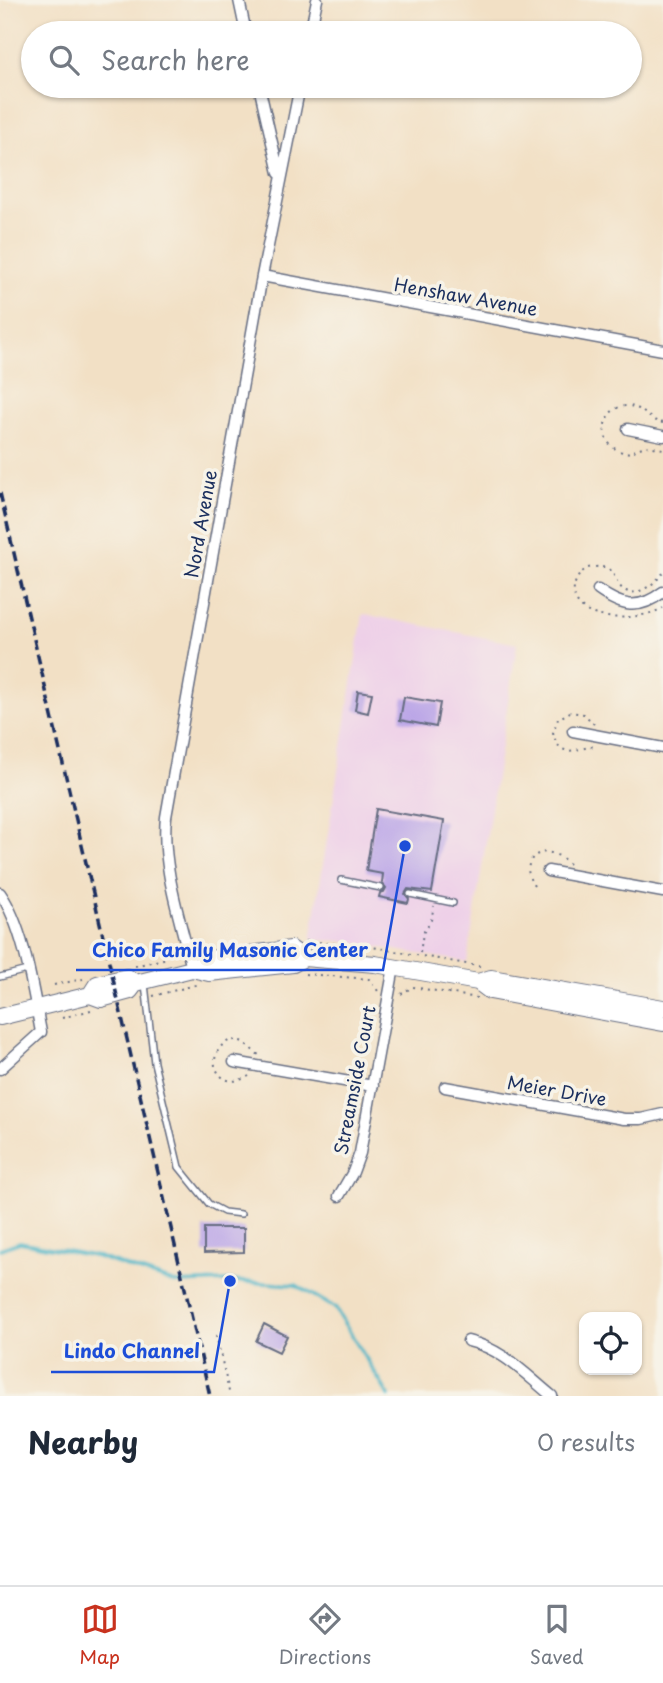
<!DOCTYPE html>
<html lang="en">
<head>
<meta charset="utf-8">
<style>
	body { margin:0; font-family:"Playpen Sans",sans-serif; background:#f2f2f3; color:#1f2937 }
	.controls { position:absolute; right:21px; bottom:21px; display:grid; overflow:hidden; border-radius:14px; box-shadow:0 2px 5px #0004 }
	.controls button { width:63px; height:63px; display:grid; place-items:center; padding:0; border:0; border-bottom:2px solid #e0e1e3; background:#fff; color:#1f2937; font:35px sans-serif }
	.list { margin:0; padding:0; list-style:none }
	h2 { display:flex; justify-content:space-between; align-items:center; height:91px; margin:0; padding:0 28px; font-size:30px }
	h2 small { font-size:23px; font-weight:400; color:#747a83 }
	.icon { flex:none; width:38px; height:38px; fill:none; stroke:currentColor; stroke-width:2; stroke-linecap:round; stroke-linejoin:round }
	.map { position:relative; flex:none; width:663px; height:1396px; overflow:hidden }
	.search { position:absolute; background:#fff; box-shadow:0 2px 5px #0004; left:21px; right:21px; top:21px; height:77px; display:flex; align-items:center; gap:18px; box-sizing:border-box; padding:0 24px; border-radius:38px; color:#747a83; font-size:26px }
	.sheet { height:189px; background:#fff }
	nav { display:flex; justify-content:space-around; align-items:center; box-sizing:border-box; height:98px; border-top:2px solid #e0e1e3; background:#fff; font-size:19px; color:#747a83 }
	nav a { display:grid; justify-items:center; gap:4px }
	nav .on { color:#c8321e }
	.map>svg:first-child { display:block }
	.built { fill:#eed0e8 }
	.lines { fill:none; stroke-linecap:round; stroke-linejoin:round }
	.stream { stroke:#4bb6c8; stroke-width:3.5 }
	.building { fill:#baa4e7 }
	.lane-casing { stroke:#666d82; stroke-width:8 }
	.street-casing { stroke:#666d82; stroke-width:13 }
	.secondary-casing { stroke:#666d82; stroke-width:18 }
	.path { stroke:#666d82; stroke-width:2; stroke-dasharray:2 5; stroke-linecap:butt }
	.lane { stroke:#fff; stroke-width:5 }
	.street { stroke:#fff; stroke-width:10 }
	.secondary { stroke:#fff; stroke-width:16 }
	.rail { stroke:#1b2f5e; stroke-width:3.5; stroke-dasharray:10 5; stroke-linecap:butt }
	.labels { text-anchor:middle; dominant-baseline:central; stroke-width:7; stroke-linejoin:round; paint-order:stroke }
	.street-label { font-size:18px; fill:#1b2f5e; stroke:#f7f3e8 }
	.leader { fill:none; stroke:#1d4ed8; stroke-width:2.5 }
	.callout-dot { fill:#1d4ed8; stroke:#f7f3e8; stroke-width:2.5 }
	.callout-label { font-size:19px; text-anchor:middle; font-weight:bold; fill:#1d4ed8; stroke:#f7f3e8; stroke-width:7; stroke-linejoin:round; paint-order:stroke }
</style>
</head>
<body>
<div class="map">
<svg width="663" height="1396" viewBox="0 0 663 1396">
	<rect width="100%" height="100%" fill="#f7f3e8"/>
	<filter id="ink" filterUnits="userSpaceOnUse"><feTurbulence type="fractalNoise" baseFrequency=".0143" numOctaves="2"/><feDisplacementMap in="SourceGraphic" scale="14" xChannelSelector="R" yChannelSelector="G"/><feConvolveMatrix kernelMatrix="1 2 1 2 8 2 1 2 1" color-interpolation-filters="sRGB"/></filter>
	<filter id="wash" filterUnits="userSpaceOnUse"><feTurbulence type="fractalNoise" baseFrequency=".00686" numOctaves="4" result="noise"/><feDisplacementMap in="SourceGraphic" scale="28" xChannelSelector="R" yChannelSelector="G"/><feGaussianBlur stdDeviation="1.57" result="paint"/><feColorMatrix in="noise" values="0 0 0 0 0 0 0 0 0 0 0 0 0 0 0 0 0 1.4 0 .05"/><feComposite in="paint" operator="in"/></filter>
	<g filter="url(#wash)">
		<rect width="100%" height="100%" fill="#f2e0c5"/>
		<path class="built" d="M363,614L517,644L467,962L341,941L311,940Z"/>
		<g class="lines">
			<path class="stream" d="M0,1249L20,1242L98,1257L175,1283L230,1281L296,1285L335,1308L389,1396"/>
		</g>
		<g id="blocks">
			<path class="building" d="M358,691L372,693L368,713L355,710Z
				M404,697L440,703L436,727L400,720Z
				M376,809L444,821L432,892L408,889L405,894L409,899L408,903L379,897L380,893L384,892L386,888L382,883L383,874L366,871Z
				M204,1228H244V1252L204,1253Z
				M264,1324L287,1336L279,1352L256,1341Z"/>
		</g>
	</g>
	<g filter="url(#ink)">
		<use href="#blocks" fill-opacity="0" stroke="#666d82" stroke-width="2"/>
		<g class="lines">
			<defs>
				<path id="lane" d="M341,880L381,888
					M410,894L453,903
					M0,977L27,970
					M145,984L154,1063L179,1167L209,1204L224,1212L241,1214"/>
				<path id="street" d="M239,0L246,33
					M310,33L317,0
					M259,86L279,173
					M262,276L663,350
					M628,429L663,436
					M598,590C622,607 638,611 663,592
					M573,731L663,748
					M548,871L663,892
					M0,893C24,927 33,991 41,1032L0,1069
					M192,969C181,922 161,865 166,817L262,276L300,86
					M234,1062L373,1086
					M445,1087L624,1119H641L663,1114
					M339,1196L353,1172L360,1153L394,967
					M468,1341C503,1349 525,1374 552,1396"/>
				<path id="secondary" d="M192,969L209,973L293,964L304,958
					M478,982L491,978L663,1008
					M90,995L97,984L127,977L136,983
					M0,1017L90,995L101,999L130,991L136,983L192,969L208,959L291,949L304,958L375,964L478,982L490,991L663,1023"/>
			</defs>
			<use href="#lane" class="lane-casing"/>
			<use href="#street" class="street-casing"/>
			<use href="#secondary" class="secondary-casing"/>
			<path class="path" d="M663,423C647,420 643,407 629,406C602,404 595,442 620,451C631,456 636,448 646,446C651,446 658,448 663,449
				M663,573C656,582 639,597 626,591C613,586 618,564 595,567C589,567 585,569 581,573C576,579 573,586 574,593C578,626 642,620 663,608
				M594,724L584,714L570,712L558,719L553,732C559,760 575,749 594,746
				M534,886C516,860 544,838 569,864
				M305,941L372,947L483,967
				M420,953L423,933L431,920L434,906
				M135,966L167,958L171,951
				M305,974L369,979L378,991
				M54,985L83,979
				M401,994L413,987L477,998
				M153,996L199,984
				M62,1018L91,1010
				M354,1071L364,1064
				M249,1076C235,1084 221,1083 215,1066C213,1053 224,1036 240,1041C247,1043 252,1051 259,1055
				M350,1094L357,1104
				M216,1335L230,1396"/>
			<use href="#lane" class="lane"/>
			<use href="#street" class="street"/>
			<use href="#secondary" class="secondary"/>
			<path class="rail" d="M0,493L210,1396"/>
		</g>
	</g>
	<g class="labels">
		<g class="street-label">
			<text transform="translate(466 296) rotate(10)">Henshaw Avenue</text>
			<text transform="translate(200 524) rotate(-80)">Nord Avenue</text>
			<text transform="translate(354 1080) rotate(-79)">Streamside Court</text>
			<text transform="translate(557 1090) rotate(10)">Meier Drive</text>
		</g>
	</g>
	<path class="leader" d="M405 846L383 970H76M230 1281L214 1372H51"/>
	<g class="callout-dot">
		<circle cx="405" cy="846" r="7"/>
		<circle cx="230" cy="1281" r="7"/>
	</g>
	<g class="callout-label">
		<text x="230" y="957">Chico Family Masonic Center</text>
		<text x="132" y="1358">Lindo Channel</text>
	</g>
</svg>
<div class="controls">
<button><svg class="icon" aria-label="locate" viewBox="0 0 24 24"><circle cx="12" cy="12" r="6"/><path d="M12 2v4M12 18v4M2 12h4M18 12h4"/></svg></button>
</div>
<div class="search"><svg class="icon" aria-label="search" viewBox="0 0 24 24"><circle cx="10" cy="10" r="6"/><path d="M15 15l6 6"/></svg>Search here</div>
</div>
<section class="sheet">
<h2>Nearby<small>0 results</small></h2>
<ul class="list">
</ul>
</section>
<nav>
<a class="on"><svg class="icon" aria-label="map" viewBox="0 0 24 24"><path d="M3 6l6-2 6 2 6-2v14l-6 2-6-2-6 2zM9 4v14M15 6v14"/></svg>Map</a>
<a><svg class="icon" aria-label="directions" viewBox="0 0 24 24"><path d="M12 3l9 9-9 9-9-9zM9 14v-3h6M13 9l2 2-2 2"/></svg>Directions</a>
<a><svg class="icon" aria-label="saved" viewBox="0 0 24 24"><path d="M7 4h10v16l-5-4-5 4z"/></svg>Saved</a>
</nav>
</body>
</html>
